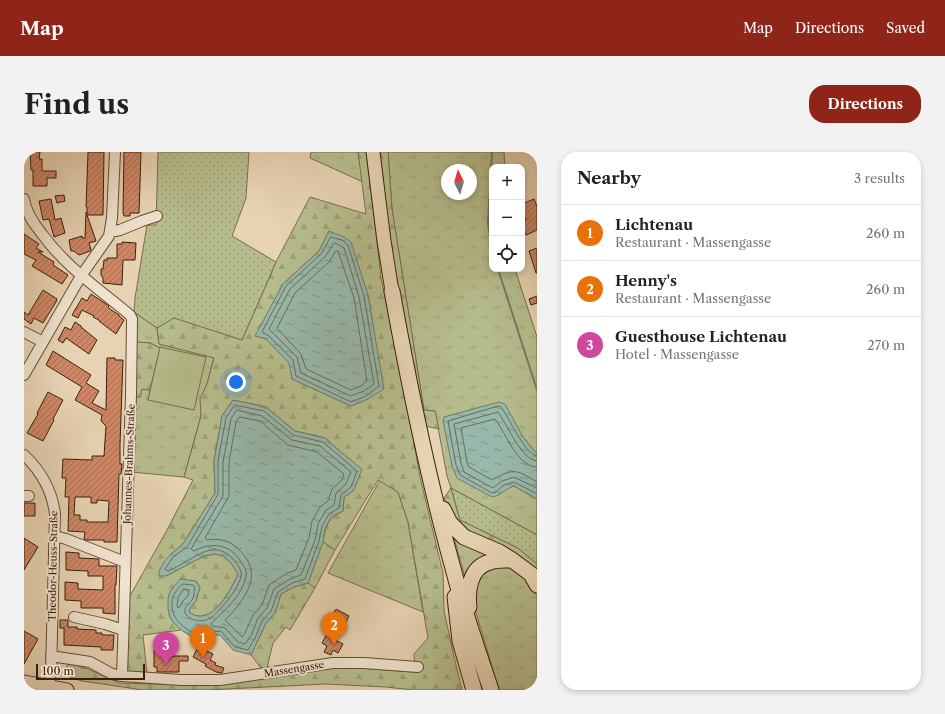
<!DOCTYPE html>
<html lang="en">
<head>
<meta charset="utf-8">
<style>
	body { margin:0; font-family:"Libre Caslon Text",serif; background:#f2f2f2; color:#202124 }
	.controls { position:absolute; right:12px; top:12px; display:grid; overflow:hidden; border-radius:8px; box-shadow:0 2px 6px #0003 }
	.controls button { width:36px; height:36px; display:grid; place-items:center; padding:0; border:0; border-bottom:1px solid #e0e0e0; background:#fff; color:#202124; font:20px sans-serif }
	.compass { position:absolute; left:417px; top:12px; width:36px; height:36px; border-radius:50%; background:#fff; box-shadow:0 2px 6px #0003; rotate:355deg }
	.scale { position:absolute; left:12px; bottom:10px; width:109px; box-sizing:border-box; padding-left:4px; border:2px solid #3c2008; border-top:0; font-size:11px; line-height:14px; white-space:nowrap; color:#3c2008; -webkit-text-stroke:3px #efe2ce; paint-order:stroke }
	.you { position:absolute; left:212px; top:230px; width:14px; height:14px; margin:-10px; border:3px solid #fff; border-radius:50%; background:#1a73e8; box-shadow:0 0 0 6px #1a73e833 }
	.badge { display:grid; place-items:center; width:26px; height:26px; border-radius:50%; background:#8f2418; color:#fff; font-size:13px; font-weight:700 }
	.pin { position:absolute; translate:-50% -33px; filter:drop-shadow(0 1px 2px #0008) }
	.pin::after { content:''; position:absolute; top:21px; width:14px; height:12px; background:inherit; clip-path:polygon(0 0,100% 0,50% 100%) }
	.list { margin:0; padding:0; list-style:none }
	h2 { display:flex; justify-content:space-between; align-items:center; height:52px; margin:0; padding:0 16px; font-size:17px }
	h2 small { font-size:13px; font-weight:400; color:#757577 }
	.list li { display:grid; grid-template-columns:26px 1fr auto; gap:12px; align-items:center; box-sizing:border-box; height:56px; padding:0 16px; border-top:1px solid #e0e0e0 }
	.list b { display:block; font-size:15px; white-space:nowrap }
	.list p { margin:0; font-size:13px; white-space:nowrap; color:#757577 }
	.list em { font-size:13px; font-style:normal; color:#757577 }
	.icon { flex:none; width:22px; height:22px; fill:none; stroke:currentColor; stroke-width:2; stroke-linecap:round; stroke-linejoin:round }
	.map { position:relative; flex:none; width:513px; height:538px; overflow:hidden; border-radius:16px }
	header { display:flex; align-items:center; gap:24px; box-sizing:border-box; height:56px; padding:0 20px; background:#8f2418; color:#fff }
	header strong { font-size:19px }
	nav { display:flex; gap:22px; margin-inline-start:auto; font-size:14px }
	.intro { display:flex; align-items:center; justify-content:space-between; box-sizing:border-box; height:96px; padding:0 24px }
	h1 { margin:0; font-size:28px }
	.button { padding:10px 18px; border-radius:16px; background:#8f2418; color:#fff; font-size:14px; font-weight:700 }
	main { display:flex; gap:24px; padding:0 24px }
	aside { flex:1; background:#fff; border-radius:16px; box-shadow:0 2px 6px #0003 }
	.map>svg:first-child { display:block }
	.grass { fill:url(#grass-tufts); stroke:#796e4a; fill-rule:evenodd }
	.forest { fill:url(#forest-firs); stroke:#796e4a; fill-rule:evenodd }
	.park { fill:url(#park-dots); stroke:#796e4a }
	.pitch { fill:#b6bc8c; stroke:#796e4a }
	.water { fill:url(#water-ripples); stroke:#737b69 }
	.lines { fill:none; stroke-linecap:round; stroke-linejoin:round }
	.shore { stroke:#6a6c59; stroke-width:1 }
	.stream { stroke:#737b69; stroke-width:2 }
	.building { fill:url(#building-hatch); stroke:#3c2008; fill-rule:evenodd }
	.minor-casing { stroke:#674d33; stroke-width:12 }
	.major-casing { stroke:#3c2008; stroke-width:15 }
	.highway-casing { stroke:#3c2008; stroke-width:17 }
	.minor { stroke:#efe2ce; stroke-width:10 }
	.major { stroke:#e7d3b3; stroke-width:13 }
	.highway { stroke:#e7d3b3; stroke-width:15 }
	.labels { text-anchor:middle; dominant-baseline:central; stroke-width:4; stroke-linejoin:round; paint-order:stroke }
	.street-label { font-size:10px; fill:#3c2008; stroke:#efe2ce }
</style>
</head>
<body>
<header>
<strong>Map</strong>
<nav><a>Map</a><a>Directions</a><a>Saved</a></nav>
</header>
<div class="intro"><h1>Find us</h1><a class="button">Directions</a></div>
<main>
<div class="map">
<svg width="513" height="538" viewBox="0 0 513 538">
	<defs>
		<pattern id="grass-tufts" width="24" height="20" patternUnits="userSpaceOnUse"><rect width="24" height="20" fill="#b6bc8c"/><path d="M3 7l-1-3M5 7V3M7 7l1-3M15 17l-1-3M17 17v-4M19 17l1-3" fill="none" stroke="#9da177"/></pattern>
		<pattern id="forest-firs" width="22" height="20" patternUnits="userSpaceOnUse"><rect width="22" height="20" fill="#b6bc8c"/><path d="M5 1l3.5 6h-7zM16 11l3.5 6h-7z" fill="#9da177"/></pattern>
		<pattern id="park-dots" width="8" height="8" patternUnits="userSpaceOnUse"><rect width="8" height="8" fill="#b6bc8c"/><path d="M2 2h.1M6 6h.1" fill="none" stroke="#9da177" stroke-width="1.8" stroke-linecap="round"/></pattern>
		<pattern id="water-ripples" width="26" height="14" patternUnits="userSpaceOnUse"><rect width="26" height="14" fill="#97b8aa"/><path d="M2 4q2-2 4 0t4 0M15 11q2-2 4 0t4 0" fill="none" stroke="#7c9588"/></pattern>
		<pattern id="building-hatch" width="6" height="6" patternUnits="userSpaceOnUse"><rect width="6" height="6" fill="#cd8767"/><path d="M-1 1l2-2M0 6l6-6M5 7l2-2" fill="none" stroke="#a86e53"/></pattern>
	</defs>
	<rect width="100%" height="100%" fill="#e7d3b3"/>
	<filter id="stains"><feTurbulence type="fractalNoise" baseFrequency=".005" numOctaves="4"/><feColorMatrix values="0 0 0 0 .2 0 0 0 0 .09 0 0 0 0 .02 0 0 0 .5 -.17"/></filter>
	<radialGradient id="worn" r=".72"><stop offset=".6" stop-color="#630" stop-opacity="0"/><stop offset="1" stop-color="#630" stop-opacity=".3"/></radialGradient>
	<path class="grass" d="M287,0H334L339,30L286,6Z
		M364,0H480L481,15H468V117H491L513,185V302L499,285L480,252L477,341L481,337L490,334L513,347V383L427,336L423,324L411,259L400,258L368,57ZM423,18H447V42H423Z
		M110,160L133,176L135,192L190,205L183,232L177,247V264L160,325L107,320L110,245L118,237L126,238L124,248L182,206L136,196L126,191L112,190Z
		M356,328L374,340L384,370L399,460L304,421Z
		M428,379L477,404L442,429Z
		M299,390L311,398L291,436L284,431Z
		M486,414L501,424L513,444V538H475L450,454L451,429L464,415Z"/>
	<path class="forest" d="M334,0H343L357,126L384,257L396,325L419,421L420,459L431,509L438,538H389L362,535L302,532L183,538H119L58,529L47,526L41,517L45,511L64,517L95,531L165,533L295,517L319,515L391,520L390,502L404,486L384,370L374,340L354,328L311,398L299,390C302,374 303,367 319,359L320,345L330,338L318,301L301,286L271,279L242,255L209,248L198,264L190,309L191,341L159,392L146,403L142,424L180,404L191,402L199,404L207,411L214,422C207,438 187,477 165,460L166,456L172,449L176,435L172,429L145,463L149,470L157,478L119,483L123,522L101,521L102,451L143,378L169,328L160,325L177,264L176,247L183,232L190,206L135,192L133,176L150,165L218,188L252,110L286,45L342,62ZM305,79L344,143L350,179L344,247L327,254L268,227L266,211L242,187L232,184L259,132L295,99Z
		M354,0H364L368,57L400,258L411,259L415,277L401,274L376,156L362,72Z
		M112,190L126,191L136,196L126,238L118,237L116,245H110Z
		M427,336L436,368L494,396L513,412V427L442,384L430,369L420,346Z
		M284,431L291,436L266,478L262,475L249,491L243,516L238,517L227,503L242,471L251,461L257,442L270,435Z"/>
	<path class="park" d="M134,0H225L222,46L208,84L252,110L218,188L150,166L133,176L110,160L111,146L123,73H132Z
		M427,336L513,383V412L494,396L436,368Z"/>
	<path class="pitch" d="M136,195L182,205L170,258L124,248Z"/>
	<path class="water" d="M305,79L320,85L327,90L344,143L360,237L344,247L327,254L268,227L265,211L242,187L231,184L259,132L295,99Z
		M209,248L242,255L271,279L301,286L318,301L338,317L330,338L320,345L319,359L308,364L301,376L299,390L284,431L270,435L257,442L251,461L242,471L227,503L209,498L196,483H190L187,495C170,486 142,475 144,452C144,449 144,445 145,442C147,437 153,432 156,427L172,429L176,435L172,449L166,456L165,460C187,477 207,438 214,422L207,411L199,404L191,402L180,404L142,424H135V419L140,410L146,403L159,392L191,341L190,309L198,264Z
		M475,250L481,252L499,285L513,302V347L490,334C481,337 476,344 468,345L433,326L428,314L419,269L420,265Z"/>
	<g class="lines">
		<path class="shore" d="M307,85L318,88L324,93L340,144L355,234L342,244L327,250L272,224L269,208L245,184L238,180L262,134L297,102Z
			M311,91L320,96L335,145L350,232L340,239L327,244L277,221L273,205L245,177L266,137L301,105L309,92Z
			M314,99L330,146L343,229L337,234L327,238L282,217L277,202L253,176L271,141L305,110L311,100Z
			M211,253L240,259L269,283L299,290L333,319L327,335L317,343L315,356L305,362L298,374L295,389L281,427L268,431L254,440L247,459L238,469L231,486L224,498L211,495L197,479L188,480L185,487L182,488C166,479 146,471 148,450C149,443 153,436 159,432L169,433L171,436C170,440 170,445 168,448C165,452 160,454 161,461C162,463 165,466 168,467C174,470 183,469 188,465C196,459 220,431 217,420C216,416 212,410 209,407C193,390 179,400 163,409C157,413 150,416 144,419L141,417L149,405L163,395L194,342V309L202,266Z
			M213,258L238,264L268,288L296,294L327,320L322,332L312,341L310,353L302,358L294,372L291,388L277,423L266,427L250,437L243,456L234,466L227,484L221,492L214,490L201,476L189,474L187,472C200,458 218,445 222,424C223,418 220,414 217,410C206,391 187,390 170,399L167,397L199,344V310L207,267Z
			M216,265L236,269L264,293L293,300L320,322L318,328L308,337L304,349L296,355L288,369L285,386L272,418L263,421L245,433L238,453L229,463L221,481L218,485L201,468C205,464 209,460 212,456C228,436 236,417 214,397C205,388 195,386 183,388L181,386L205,344V310L212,270Z
			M513,304C501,303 485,265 477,255L474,254L424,269L432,313L436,323L468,341L472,340L480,333L490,330L513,342
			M513,309C497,308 483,272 474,260L430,272L437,311L440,320L469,336L478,329L490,325L513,336
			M513,315C493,315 482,281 471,267L437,276L443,310L445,315L468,328C490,316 491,317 513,330
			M160,437L165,438L164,444L158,450L156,455L154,456L153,454L154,446Z"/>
		<path class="stream" d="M468,99L464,71L468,0
			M474,117L513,238"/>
	</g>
	<path class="building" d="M6,0H16L15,7H18V19H32V26H23V34H9V18H7Z
		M64,0H80L79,63H63L72,89L65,91L67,98L66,99L55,103L50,99H47L45,88L58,84V86H61L62,60L63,62V55H62Z
		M100,0H117L115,61H106V64H100L99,61Z
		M40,43L41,49L33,51L31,44Z
		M27,47L31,68L37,66L41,81L30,85L25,67L19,68L15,49Z
		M510,47L513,54V78L502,83L498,73V70L502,68L498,59V52Z
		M0,82L15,92L12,96L19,100H14L30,110L29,113L44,123L38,132L8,114L12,108L0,102Z
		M98,90L112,91L111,108H99L98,133L79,131V126L77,123V117H79L80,108H83V106H93V92H98Z
		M513,96V121H512L505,99Z
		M19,138L33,147L32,150L19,171L10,166L7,172L0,167V160L4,163Z
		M67,142L85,154L84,155L86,157L95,163V164L100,168L92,182L75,169V168L69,165L70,164L58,158L54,166L48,163L58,146L63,149Z
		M513,144V151L507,153L505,147Z
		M51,170L57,174V175L73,188L65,202L42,186L39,191L34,188L41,175L47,178Z
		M29,199L67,223L62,231L75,239L68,251L82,258L83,206H91V208H99L96,292V312H98L97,322H95L93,390H80V388H62L60,387L61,380L44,379L45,345H41L42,326H38L39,307L68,308V304H80L82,274L77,269L78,263L51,248L58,235L22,213ZM51,345H67V351H73V348L85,349L84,370H63V368H56V363H50Z
		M24,240L39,248L29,267L30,268L28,272L19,289L3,281L14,262L13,261Z
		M0,351H11V364H0Z
		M0,386L14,395L0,418Z
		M42,400L55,401V406L75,407V414H93L92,433H91V462L79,461V456H57V449L41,448V430L54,431V437L79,438V424H64V419L42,418Z
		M312,457L325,464L322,470L320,469L309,487L319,492L314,501L309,498L307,503L300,500L303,494L298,491L309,472L304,470Z
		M36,468H44V475H53V477L72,478V481H78V483H90L89,498H77V495L40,493V476H36Z
		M0,479L14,487L0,512Z
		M174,495L189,502L186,508L192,511L191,513L200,516L198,521L192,520L181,514L182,512L169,505Z
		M130,498H143V504H164V509H155V520H133V515H130Z"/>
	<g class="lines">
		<defs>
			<path id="minor" d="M0,47C2,61 10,72 18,82C42,115 75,137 106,163L108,167L107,243L98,524
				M86,80L96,78L118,69L133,64
				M0,180L19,190
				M0,223L57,124L85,84L88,66L91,0
				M0,303C17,319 28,338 31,362L27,521L24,538
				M0,344H5
				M31,384L42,387L101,410
				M50,465L81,472L99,478
				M27,504L66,510L88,522L98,524L157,528H196L309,511H340L394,515"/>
			<path id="major" d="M349,0L360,89L368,139
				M0,530L43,538"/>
			<path id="highway" d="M368,139C385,233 404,327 430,420C440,459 454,499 467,538
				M419,357L426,371L440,385L475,400L488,408L507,422L513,433
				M431,445L436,489L450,538
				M445,455C443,438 446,415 466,410C473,407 481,408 488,408"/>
		</defs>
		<use href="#minor" class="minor-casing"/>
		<use href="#major" class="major-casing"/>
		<use href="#highway" class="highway-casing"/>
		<use href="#minor" class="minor"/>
		<use href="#major" class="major"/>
		<use href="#highway" class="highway"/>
	</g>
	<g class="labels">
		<g class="street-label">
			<text transform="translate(105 312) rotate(-88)">Johannes-Brahms-Straße</text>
			<text transform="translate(29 414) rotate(-89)">Theodor-Heuss-Straße</text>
			<text transform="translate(270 517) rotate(-9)">Massengasse</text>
		</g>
	</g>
	<rect width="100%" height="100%" filter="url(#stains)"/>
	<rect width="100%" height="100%" fill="url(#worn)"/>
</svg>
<div class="controls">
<button>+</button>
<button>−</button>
<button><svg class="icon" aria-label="locate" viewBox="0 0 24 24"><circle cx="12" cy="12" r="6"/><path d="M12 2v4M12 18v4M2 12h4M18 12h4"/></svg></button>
</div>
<svg class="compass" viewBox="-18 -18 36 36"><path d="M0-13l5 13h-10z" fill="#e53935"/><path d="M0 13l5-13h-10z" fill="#757577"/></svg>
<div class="scale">100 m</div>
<div class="you"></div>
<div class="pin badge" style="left:179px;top:506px;background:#e8710a">1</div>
<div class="pin badge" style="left:310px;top:493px;background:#e8710a">2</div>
<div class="pin badge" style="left:142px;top:513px;background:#d1479c">3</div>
</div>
<aside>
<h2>Nearby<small>3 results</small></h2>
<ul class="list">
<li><span class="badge" style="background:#e8710a">1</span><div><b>Lichtenau</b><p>Restaurant · Massengasse</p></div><em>260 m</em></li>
<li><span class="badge" style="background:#e8710a">2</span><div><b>Henny's</b><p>Restaurant · Massengasse</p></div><em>260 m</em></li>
<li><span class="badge" style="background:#d1479c">3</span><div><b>Guesthouse Lichtenau</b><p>Hotel · Massengasse</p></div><em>270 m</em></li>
</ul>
</aside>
</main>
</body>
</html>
